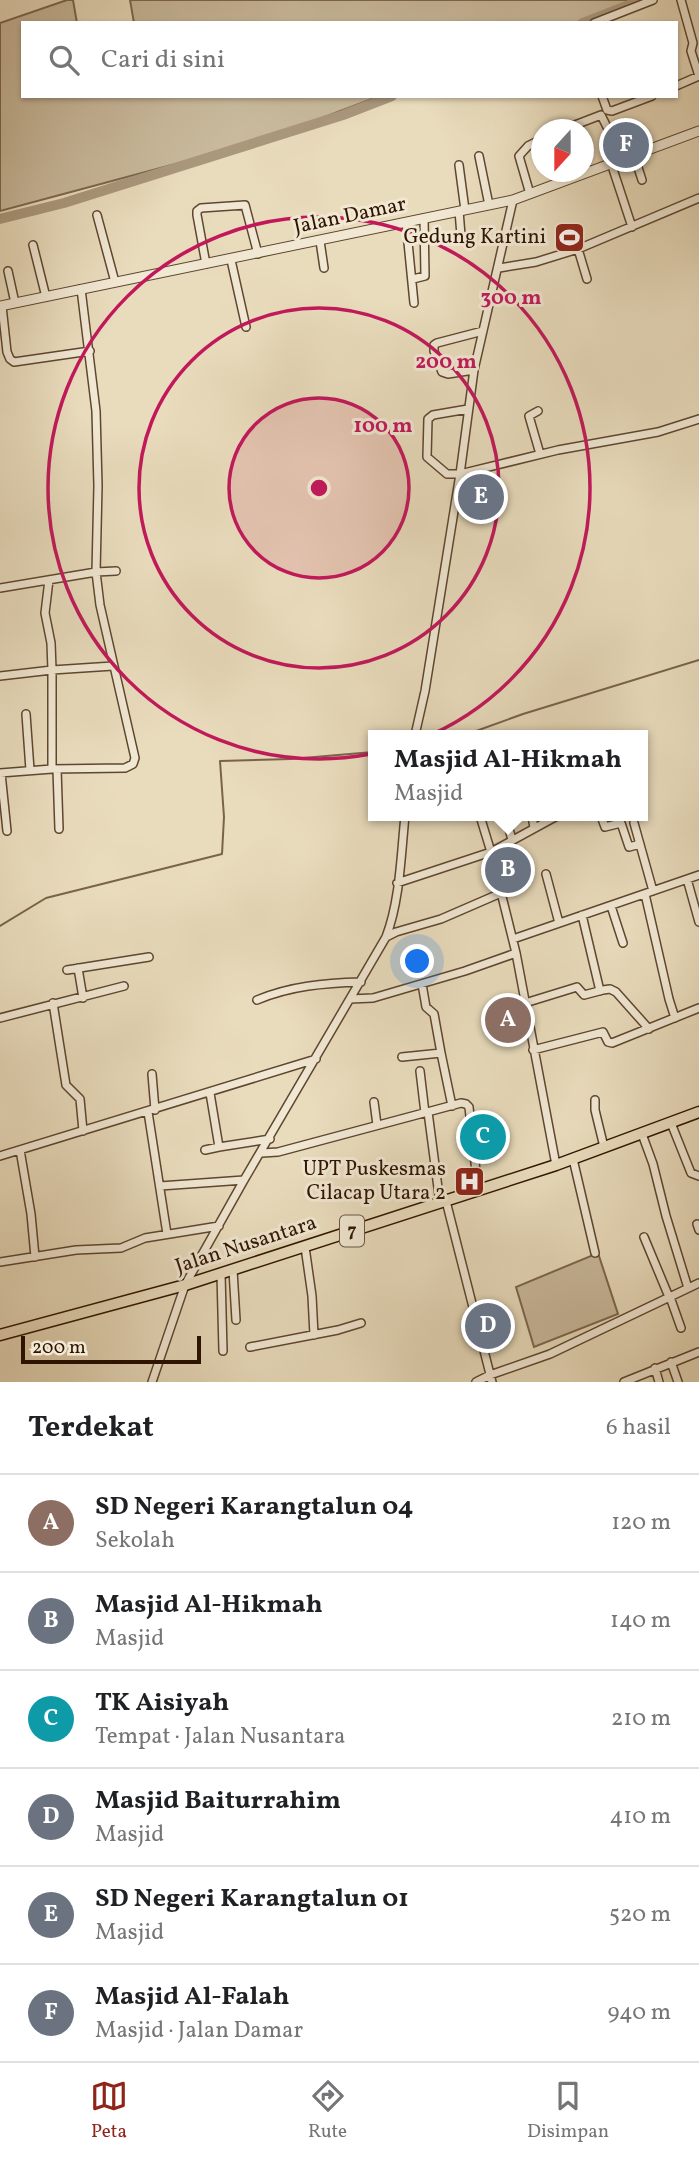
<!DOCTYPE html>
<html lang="id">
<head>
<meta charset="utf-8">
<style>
	body { margin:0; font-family:Vollkorn,serif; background:#f2f2f2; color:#202124 }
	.compass { position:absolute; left:531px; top:119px; width:63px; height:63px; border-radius:50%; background:#fff; box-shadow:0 2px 5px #0004; rotate:201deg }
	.scale { position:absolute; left:21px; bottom:18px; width:180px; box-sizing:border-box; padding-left:7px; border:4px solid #2f1400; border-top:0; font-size:19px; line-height:24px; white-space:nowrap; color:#2f1400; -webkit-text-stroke:5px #f1e8d4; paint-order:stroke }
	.you { position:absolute; left:418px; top:962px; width:24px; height:24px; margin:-18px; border:5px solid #fff; border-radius:50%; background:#1a73e8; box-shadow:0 0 0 10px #1a73e833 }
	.badge { display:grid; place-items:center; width:46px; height:46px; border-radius:50%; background:#8f2418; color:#fff; font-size:23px; font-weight:700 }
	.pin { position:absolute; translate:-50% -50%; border:4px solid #fff; box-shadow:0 2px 7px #0006 }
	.popup { position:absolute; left:368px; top:730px; width:280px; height:91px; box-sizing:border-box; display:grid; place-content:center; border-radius:0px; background:#fff; filter:drop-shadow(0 2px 5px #0005); font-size:23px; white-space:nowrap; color:#757577 }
	.popup b { font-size:26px; color:#202124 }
	.popup::after { content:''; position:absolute; left:50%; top:100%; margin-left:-14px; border:14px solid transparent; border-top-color:#fff }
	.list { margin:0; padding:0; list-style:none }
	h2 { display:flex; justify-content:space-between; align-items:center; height:91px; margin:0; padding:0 28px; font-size:30px }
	h2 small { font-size:23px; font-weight:400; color:#757577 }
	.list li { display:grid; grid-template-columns:46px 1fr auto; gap:21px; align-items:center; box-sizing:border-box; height:98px; padding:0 28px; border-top:2px solid #e0e0e0 }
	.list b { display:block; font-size:26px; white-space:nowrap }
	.list p { margin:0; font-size:23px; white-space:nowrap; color:#757577 }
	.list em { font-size:23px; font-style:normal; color:#757577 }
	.icon { flex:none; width:38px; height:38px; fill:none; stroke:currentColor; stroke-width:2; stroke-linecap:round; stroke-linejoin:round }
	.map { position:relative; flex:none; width:699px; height:1382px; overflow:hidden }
	.search { position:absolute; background:#fff; box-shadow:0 2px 5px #0004; left:21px; right:21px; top:21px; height:77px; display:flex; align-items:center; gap:18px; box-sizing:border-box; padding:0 24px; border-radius:0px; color:#757577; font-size:26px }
	.sheet { height:679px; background:#fff }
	nav { display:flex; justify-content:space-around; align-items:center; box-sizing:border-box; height:98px; border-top:2px solid #e0e0e0; background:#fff; font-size:19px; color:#757577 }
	nav a { display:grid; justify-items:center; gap:4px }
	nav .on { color:#8f2418 }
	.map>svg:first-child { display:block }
	.green { fill:#c9ba9d; stroke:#7c674e; stroke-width:2 }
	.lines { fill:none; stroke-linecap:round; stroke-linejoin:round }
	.stream { stroke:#79634b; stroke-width:2 }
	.river { stroke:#aa987d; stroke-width:10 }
	.minor-casing { stroke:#5e462f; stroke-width:10 }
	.tertiary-casing { stroke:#5e462f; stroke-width:11 }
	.trunk-casing { stroke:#2f1400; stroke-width:13 }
	.minor { stroke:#f1e8d4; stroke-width:7 }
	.tertiary { stroke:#f1e8d4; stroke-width:9 }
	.trunk { stroke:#e9dcbd; stroke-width:10 }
	.ring { fill:none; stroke:#c2185b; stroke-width:3.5 }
	.labels { text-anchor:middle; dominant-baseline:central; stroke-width:6; stroke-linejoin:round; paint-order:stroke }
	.shield { fill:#f1e8d4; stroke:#695440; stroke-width:2 }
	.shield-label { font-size:19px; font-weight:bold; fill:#2f1400 }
	.street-label { font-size:21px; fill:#2f1400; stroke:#f1e8d4 }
	.poi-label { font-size:21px; fill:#2f1400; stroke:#f1e8d4; text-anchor:end }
	.centre { fill:#c2185b; stroke:#f1e8d4; stroke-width:3.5 }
	.ring-label { font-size:21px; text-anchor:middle; font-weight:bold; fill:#c2185b; stroke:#f1e8d4; stroke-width:6; stroke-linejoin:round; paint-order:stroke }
</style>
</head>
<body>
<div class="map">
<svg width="699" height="1382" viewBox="0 0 699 1382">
	<rect width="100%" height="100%" fill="#e9dcbd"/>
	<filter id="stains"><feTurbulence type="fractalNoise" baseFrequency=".00286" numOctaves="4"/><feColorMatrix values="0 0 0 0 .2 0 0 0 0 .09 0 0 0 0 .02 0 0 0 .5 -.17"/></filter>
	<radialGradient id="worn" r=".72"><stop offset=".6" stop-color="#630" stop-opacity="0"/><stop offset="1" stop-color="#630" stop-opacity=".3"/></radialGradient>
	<path class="green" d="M67,0H73L77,23H23V96H380L261,141L0,211V23Z
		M130,0H636L575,23H134Z
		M598,1253L618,1314L534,1347L516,1287Z"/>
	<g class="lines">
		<path class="stream" d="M465,735L523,714L699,660
			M0,926L46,898L222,854L224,817L220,761L291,759L373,752"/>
		<path class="river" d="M583,23L642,0
			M0,219L64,203L343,115L392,96"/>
		<defs>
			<path id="minor" d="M594,23L653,0
				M676,86L699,76L691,51L693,43L681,0
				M602,96L607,110L612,111L652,96
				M562,130L601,115L612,137L620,160
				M634,155L642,180
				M479,156L489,205
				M611,163L632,227
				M459,165L465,210
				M530,194L519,156L528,146L542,139
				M513,200L474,370L460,474L558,450L658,432L699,419
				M459,211L461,235
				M97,215L115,282
				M406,222L414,303
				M320,241L324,268
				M33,245L46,297
				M578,249L587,279
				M231,260L246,327
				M206,264L197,215V211L201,208L245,205L258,254
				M499,268L536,262L578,249L699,198
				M8,271L15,303
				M413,279L425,276L424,218
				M2,306L7,352L10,359L14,362L90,351
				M474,370L448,374L442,372L434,351V345L437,343L483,331
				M538,411L529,416L540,454
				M49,580L45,613L51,643L52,670V769
				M0,588L96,572L116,571
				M0,676L52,670L113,666
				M26,714L30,770
				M415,735L425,691L460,474H447L427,457L428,419L433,415L468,409
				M57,769L59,829
				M0,773L52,769L125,768L133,764L135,758L100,605L96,572L98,486L96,411L81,289
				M1,773L7,831
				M480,816L491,852L557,816
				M532,816L534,828
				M601,816L605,827L621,823L629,847L640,844
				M634,823L653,891
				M508,825L512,840
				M546,874L559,923
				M687,879L699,922
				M397,883L491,852L516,953L556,1165
				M645,894L669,999L675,1018
				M611,906L623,943
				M582,915L600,991
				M386,937L396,932L441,919L501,893
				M513,939L699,875
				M78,968L83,998
				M67,970L149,957
				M350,999L373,998L465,971L516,953
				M257,1000C290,986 325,983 361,982
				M53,1003L66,1085L80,1099L83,1131
				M525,1003L577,987L584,995L603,990L610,989L616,992L649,1029
				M0,1018L124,986
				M533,1050L603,1032L608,1042L612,1043L699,1008
				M441,1053L452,1106
				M402,1057L441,1053L434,1014L426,1007L422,984
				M420,1071L425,1113
				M152,1074L155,1110
				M595,1100V1110L604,1147
				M374,1102L377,1125
				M148,1112L167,1234
				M428,1112L440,1203
				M671,1123L691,1173L699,1176
				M642,1134L653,1164L666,1216L688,1288
				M219,1147L270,1139
				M20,1150L31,1214L35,1257
				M205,1150L219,1147L210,1093
				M262,1153L278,1152L461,1103L466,1104L469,1107L478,1190
				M0,1156L316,1059
				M573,1159L595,1253
				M160,1186L244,1180
				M446,1201L492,1382
				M697,1224L699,1230
				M644,1237L669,1297
				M305,1247L312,1296L314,1335
				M0,1262L76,1250L121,1248L145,1238L219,1226
				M233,1270L236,1320
				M221,1274L223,1351
				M670,1297L681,1328
				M250,1347L338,1330L361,1323
				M671,1362L678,1382
				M655,1368L659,1382
				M152,1382L185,1285L244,1180L386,937C400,901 401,854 405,816
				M476,1382L490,1375L550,1354L699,1283
				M624,1382L699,1352"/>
			<path id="tertiary" d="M0,306L513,200L699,131"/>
			<path id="trunk" d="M0,1335L185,1285L556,1165L699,1112"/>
		</defs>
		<use href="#minor" class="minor-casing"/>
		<use href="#tertiary" class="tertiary-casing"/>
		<use href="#trunk" class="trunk-casing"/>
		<use href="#minor" class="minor"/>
		<use href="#tertiary" class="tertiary"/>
		<use href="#trunk" class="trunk"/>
	</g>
	<circle cx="319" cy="488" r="90" fill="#c2185b" fill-opacity=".12"/>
	<g class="ring">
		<circle cx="319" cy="488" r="90"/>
		<circle cx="319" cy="488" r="180"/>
		<circle cx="319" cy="488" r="271"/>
	</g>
	<defs>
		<symbol id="stadium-square" viewBox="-11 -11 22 22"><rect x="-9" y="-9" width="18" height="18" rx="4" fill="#8f2418" stroke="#f1e8d4"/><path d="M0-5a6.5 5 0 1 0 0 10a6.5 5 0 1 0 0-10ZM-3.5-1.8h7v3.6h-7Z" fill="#fff"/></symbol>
		<symbol id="hospital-square" viewBox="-11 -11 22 22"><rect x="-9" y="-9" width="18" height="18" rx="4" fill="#8f2418" stroke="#f1e8d4"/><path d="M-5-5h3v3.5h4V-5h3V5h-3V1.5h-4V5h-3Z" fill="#fff"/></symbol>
	</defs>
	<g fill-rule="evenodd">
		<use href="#stadium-square" x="552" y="220" width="35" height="35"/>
		<use href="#hospital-square" x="452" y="1164" width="35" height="35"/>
	</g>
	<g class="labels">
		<rect class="shield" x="340" y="1215.5" width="24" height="31" rx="5"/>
		<g class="shield-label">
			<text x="352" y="1231">7</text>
		</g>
		<g class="street-label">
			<text transform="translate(350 216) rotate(-12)">Jalan Damar</text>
			<text transform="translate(246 1245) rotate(-18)">Jalan Nusantara</text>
		</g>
		<g class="poi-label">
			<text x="546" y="237">Gedung Kartini</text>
			<text x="446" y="1169">UPT Puskesmas<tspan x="446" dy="24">Cilacap Utara 2</tspan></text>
		</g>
	</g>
	<circle cx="319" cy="488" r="10" class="centre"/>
	<g class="ring-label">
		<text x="511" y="304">300 m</text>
		<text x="446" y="368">200 m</text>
		<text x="383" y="432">100 m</text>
	</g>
	<rect width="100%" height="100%" filter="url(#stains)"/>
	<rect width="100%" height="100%" fill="url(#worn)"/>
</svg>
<svg class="compass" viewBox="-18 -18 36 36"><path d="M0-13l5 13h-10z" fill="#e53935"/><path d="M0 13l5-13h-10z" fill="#757577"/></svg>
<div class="scale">200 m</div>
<div class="you"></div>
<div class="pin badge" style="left:508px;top:1020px;background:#8d6e63">A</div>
<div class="pin badge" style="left:508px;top:870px;background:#6b7280">B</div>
<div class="popup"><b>Masjid Al-Hikmah</b>Masjid</div>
<div class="pin badge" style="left:483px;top:1137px;background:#0f9aa8">C</div>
<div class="pin badge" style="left:488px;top:1326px;background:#6b7280">D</div>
<div class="pin badge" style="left:481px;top:497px;background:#6b7280">E</div>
<div class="pin badge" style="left:626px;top:145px;background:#6b7280">F</div>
<div class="search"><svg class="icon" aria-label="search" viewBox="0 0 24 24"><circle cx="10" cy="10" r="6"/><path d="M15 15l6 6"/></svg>Cari di sini</div>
</div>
<section class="sheet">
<h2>Terdekat<small>6 hasil</small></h2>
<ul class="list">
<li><span class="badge" style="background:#8d6e63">A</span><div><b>SD Negeri Karangtalun 04</b><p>Sekolah</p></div><em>120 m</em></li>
<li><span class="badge" style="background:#6b7280">B</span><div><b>Masjid Al-Hikmah</b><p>Masjid</p></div><em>140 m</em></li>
<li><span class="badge" style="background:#0f9aa8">C</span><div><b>TK Aisiyah</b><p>Tempat · Jalan Nusantara</p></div><em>210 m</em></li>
<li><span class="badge" style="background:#6b7280">D</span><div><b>Masjid Baiturrahim</b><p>Masjid</p></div><em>410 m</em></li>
<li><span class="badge" style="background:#6b7280">E</span><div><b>SD Negeri Karangtalun 01</b><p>Masjid</p></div><em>520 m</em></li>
<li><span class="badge" style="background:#6b7280">F</span><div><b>Masjid Al-Falah</b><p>Masjid · Jalan Damar</p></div><em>940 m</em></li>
</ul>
</section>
<nav>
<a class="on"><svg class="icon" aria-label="map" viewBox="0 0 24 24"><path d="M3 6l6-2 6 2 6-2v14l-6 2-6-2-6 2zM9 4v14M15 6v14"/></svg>Peta</a>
<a><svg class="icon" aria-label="directions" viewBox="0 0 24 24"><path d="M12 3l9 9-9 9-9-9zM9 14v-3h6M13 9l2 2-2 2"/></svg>Rute</a>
<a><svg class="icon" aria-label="saved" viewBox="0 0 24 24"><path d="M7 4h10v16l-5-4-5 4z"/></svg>Disimpan</a>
</nav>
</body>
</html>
